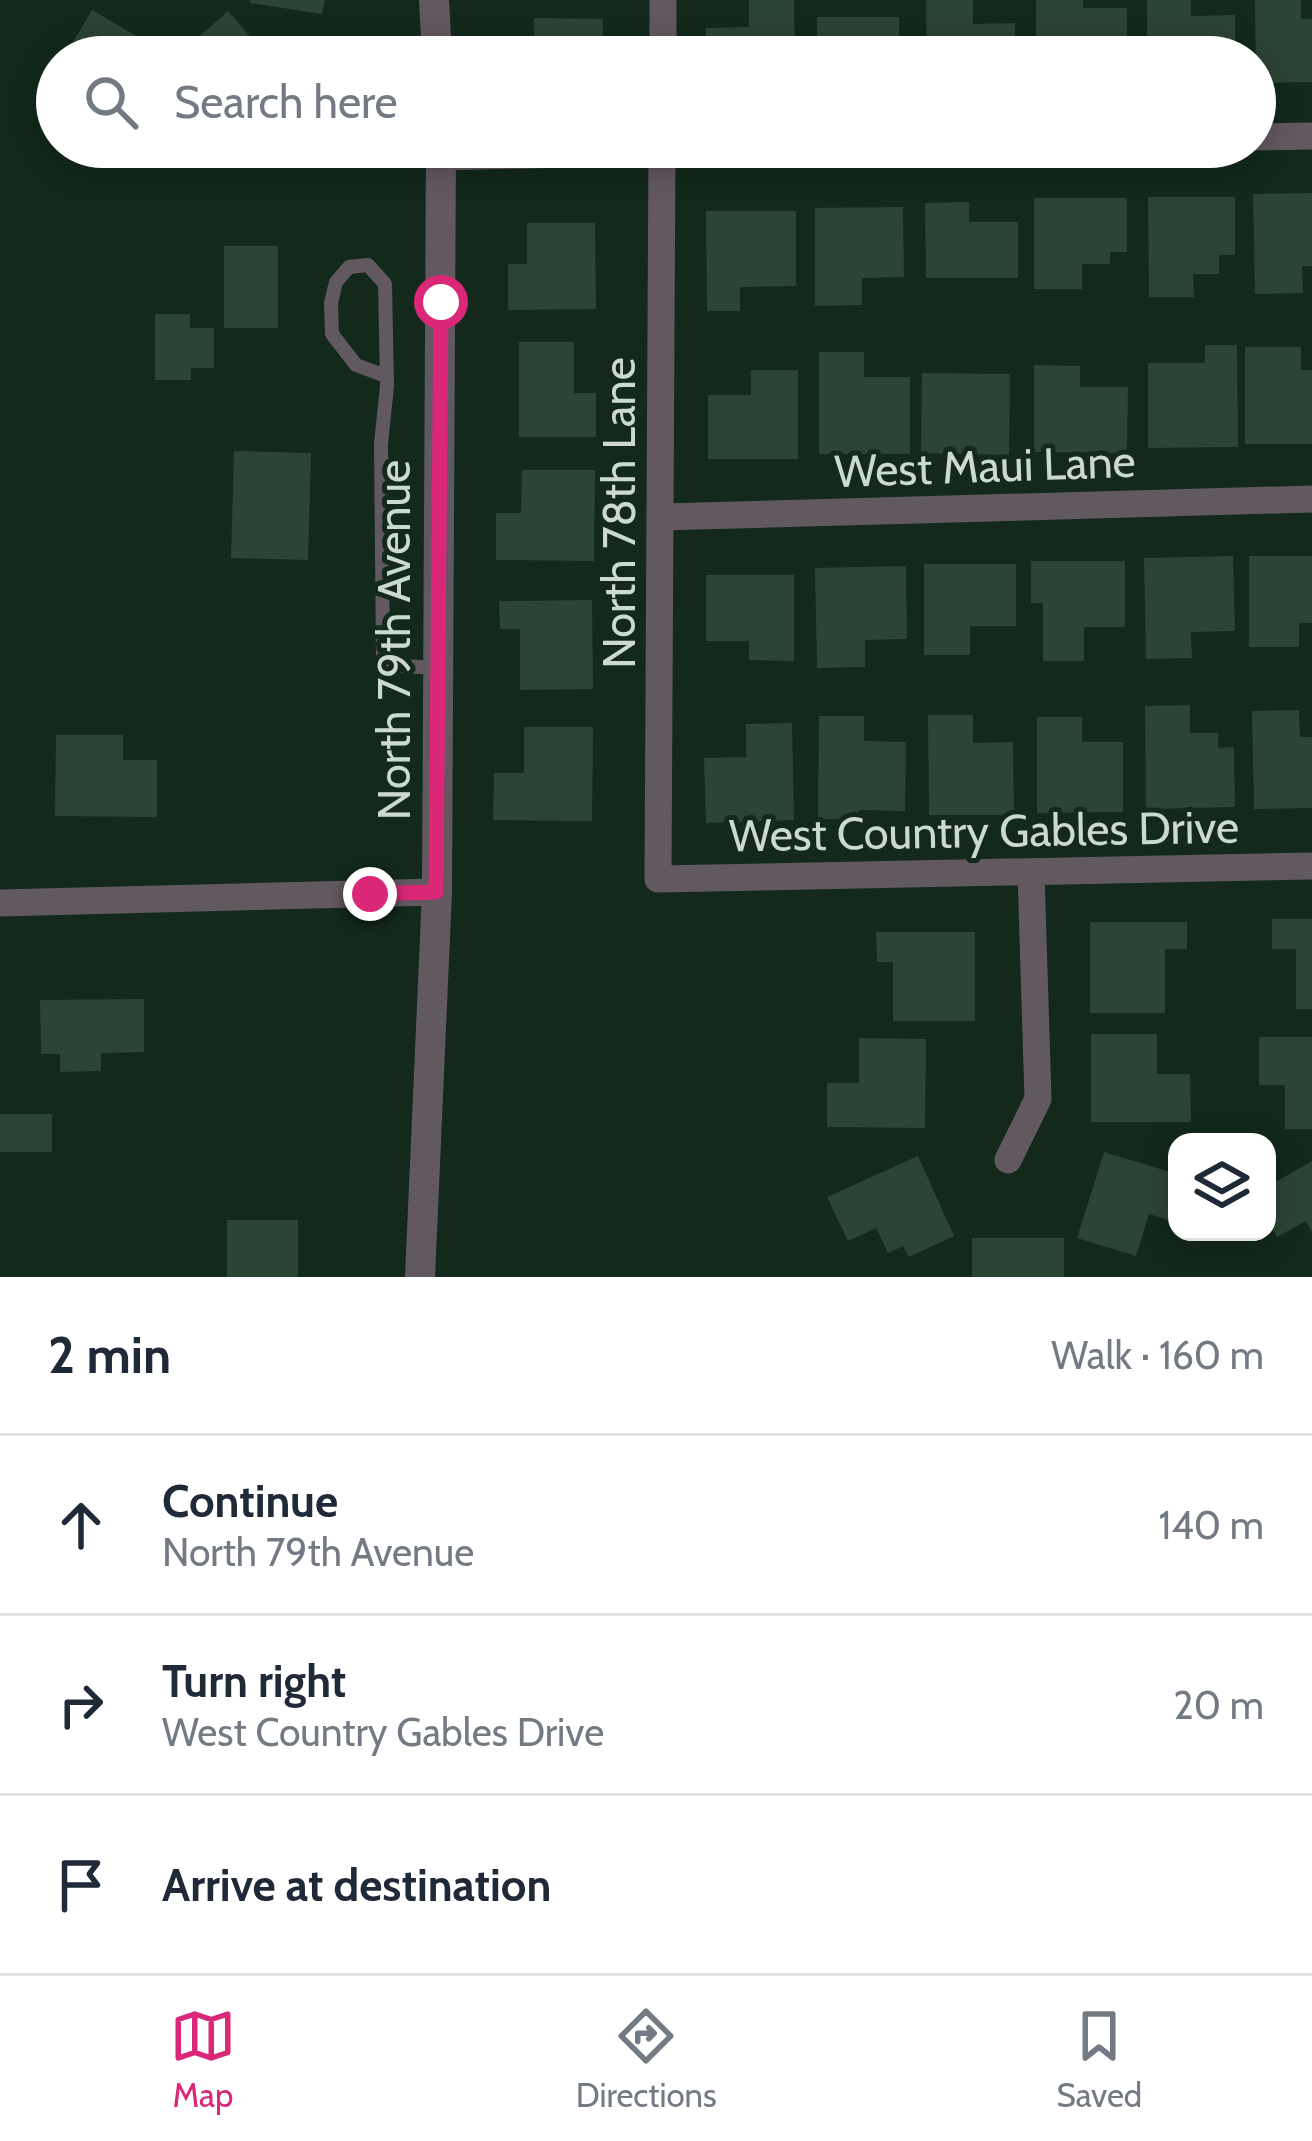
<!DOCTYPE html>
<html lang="en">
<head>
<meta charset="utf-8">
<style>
	body { margin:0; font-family:Cabin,sans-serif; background:#f6f6f7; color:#1f2937 }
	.controls { position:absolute; right:36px; bottom:36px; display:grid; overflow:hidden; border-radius:24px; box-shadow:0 6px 30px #0003 }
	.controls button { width:108px; height:108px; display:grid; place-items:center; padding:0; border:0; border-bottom:3px solid #e0e1e3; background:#fff; color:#1f2937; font:60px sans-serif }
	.stop { position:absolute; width:36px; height:36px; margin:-27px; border:9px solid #db2777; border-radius:50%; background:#fff }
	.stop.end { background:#db2777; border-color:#fff; box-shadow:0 3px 12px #0008 }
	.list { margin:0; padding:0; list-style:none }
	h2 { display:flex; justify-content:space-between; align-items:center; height:156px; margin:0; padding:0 48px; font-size:51px }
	h2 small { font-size:39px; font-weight:400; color:#747a83 }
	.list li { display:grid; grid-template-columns:78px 1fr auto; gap:36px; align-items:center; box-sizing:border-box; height:180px; padding:0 48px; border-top:3px solid #e0e1e3 }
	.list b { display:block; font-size:45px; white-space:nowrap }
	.list p { margin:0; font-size:39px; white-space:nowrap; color:#747a83 }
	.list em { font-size:39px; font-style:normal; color:#747a83 }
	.icon { flex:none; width:66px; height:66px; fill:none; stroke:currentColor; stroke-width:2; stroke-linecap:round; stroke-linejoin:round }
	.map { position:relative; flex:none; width:1312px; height:1277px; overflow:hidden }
	.search { position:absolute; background:#fff; box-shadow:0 6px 30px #0003; left:36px; right:36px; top:36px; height:132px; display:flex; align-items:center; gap:30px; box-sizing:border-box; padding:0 42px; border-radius:66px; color:#747a83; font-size:45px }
	.sheet { height:696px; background:#fff }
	nav { display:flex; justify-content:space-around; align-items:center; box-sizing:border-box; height:168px; border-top:3px solid #e0e1e3; background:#fff; font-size:33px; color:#747a83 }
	nav a { display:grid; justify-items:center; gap:6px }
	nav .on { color:#db2777 }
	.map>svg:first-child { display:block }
	.building { fill:#2c4435 }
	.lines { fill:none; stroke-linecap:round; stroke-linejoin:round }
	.service { stroke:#625960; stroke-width:14 }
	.minor { stroke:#625960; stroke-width:27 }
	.tertiary { stroke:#625960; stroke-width:30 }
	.route { stroke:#db2777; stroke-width:15 }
	.labels { text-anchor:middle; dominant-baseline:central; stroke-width:10; stroke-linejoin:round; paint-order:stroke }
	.street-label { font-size:45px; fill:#cbd9d0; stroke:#12291b }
</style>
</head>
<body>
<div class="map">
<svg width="1312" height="1277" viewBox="0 0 1312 1277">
	<rect width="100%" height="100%" fill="#12291b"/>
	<path class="building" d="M250,0H325L322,14L250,3Z
		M749,0H794L795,57H706V28L749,27Z
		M926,0H973V24L1015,23V57H927Z
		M1036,0H1083V8H1127V57H1036Z
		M1147,0H1191V16L1235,15V57H1147Z
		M1255,0H1301V19H1312V82L1256,83Z
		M92,10L140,38L129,57H64Z
		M228,11L268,57H176Z
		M817,17H899V57H817Z
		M534,18L603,19L602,57H534Z
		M1312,193V266H1302L1303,293L1255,294L1253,194Z
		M1148,197H1235V255H1219V274H1193L1194,297H1149Z
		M1034,198H1127V252H1110V264H1082V289H1034Z
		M969,202V222H1018V278H926L925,203Z
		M903,207L904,277L862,278V305L815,306V208Z
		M706,211H796V286L740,287V311H707Z
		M527,223H595L596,309L508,310V264H527Z
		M224,246H278V328H224Z
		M155,314H190V328H214V368H191V380H155Z
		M519,342H574V393H596V437H519Z
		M1205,345H1237L1238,447L1148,448V363H1205Z
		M1245,347H1301V370H1312V444H1245Z
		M819,352H864V377H910V454H819Z
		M1034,365L1080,366V387H1128L1127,453L1034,452Z
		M751,370H798V459H708V395H751Z
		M922,373L1010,374L1009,455L921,453Z
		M234,451L311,453L308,560L231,558Z
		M522,470H595L594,561L496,560V513H521Z
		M1233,556L1235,631L1191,632L1192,658L1146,659L1144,558Z
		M1249,556H1312V623H1299V647H1249Z
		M1031,561H1125V627H1084V661H1043V603H1031Z
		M924,564H1016V626H970V655H924Z
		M906,566L907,639L865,640V667L817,668L815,568Z
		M706,575H794V661L749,660V641H706Z
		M592,600L593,689L520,690V629H500L499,601Z
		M1190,705V733H1218V748L1234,747L1235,807L1146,809L1145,706Z
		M1299,710L1300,737H1312V808L1254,809L1252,711Z
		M928,715H973V743L1013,742L1014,815H929Z
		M819,716H864V741L906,742L905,811L859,810V820L818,819Z
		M1037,717H1082V742H1123V812L1037,813Z
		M792,723L794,820L706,823L704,758L746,757V724Z
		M524,727H593L592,821L493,820L494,773H524Z
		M56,735H123V760H157V817L55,816Z
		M1272,919H1312V1009H1296V949H1272Z
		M1090,922H1187V949H1165V1013H1090Z
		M876,932H975V1021H893V962H877Z
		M144,999V1052L101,1053V1071L60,1072V1054H41L40,1000Z
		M1091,1034H1157V1074H1190L1191,1122H1091Z
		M1259,1037H1312V1129H1285V1085H1259Z
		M859,1038L926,1039L925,1128L827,1127V1083H859Z
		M0,1114H52V1152H0Z
		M1104,1152L1177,1174L1175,1222L1149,1214L1136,1256L1077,1238Z
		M918,1156L954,1236L909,1257L903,1246L888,1253L876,1228L848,1241L827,1197Z
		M1312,1161V1232L1306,1221L1277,1237L1267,1221V1187Z
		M227,1220H298V1277H227Z
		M972,1238H1064V1277H972Z"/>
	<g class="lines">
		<path class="service" d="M386,376L356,365L332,334L331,303L336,282L349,267L368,265L385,284L387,386L381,444L383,659L402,666L439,668"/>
		<path class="minor" d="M663,57V0
			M1255,137L1312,136
			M662,147L658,879L1312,866
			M441,157L854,147
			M661,517L1312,499
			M0,903L437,892
			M1008,1160L1038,1099L1031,873"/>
		<path class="tertiary" d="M434,0L437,57
			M420,1277L437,892L441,147"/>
	</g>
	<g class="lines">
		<path class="route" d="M370,894L436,892L441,302"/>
	</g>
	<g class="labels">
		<g class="street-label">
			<text transform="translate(985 466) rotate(-2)">West Maui Lane</text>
			<text transform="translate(619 513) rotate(-90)">North 78th Lane</text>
			<text transform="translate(394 640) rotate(-90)">North 79th Avenue</text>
			<text transform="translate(984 831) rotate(-1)">West Country Gables Drive</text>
		</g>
	</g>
</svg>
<div class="controls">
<button><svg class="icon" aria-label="layers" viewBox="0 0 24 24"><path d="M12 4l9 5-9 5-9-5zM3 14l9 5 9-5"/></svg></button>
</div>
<div class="stop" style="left:441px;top:302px"></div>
<div class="stop end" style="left:370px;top:894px"></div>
<div class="search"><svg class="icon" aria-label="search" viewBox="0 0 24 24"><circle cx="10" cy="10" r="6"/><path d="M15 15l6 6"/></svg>Search here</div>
</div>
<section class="sheet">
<h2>2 min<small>Walk · 160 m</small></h2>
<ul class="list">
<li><svg class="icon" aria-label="ahead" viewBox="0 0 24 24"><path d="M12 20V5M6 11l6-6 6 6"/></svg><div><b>Continue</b><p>North 79th Avenue</p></div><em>140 m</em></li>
<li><svg class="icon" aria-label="right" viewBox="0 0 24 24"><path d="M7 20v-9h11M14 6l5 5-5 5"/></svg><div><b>Turn right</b><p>West Country Gables Drive</p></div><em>20 m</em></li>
<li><svg class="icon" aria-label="arrive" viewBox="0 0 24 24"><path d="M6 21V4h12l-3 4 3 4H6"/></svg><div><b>Arrive at destination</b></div></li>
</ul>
</section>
<nav>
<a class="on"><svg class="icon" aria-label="map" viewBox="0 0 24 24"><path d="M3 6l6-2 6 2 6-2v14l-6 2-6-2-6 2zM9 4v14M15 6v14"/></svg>Map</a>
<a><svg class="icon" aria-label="directions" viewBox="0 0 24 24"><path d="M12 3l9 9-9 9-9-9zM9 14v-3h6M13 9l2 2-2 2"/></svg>Directions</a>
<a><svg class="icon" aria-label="saved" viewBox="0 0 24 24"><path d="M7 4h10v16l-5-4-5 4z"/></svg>Saved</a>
</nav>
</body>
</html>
